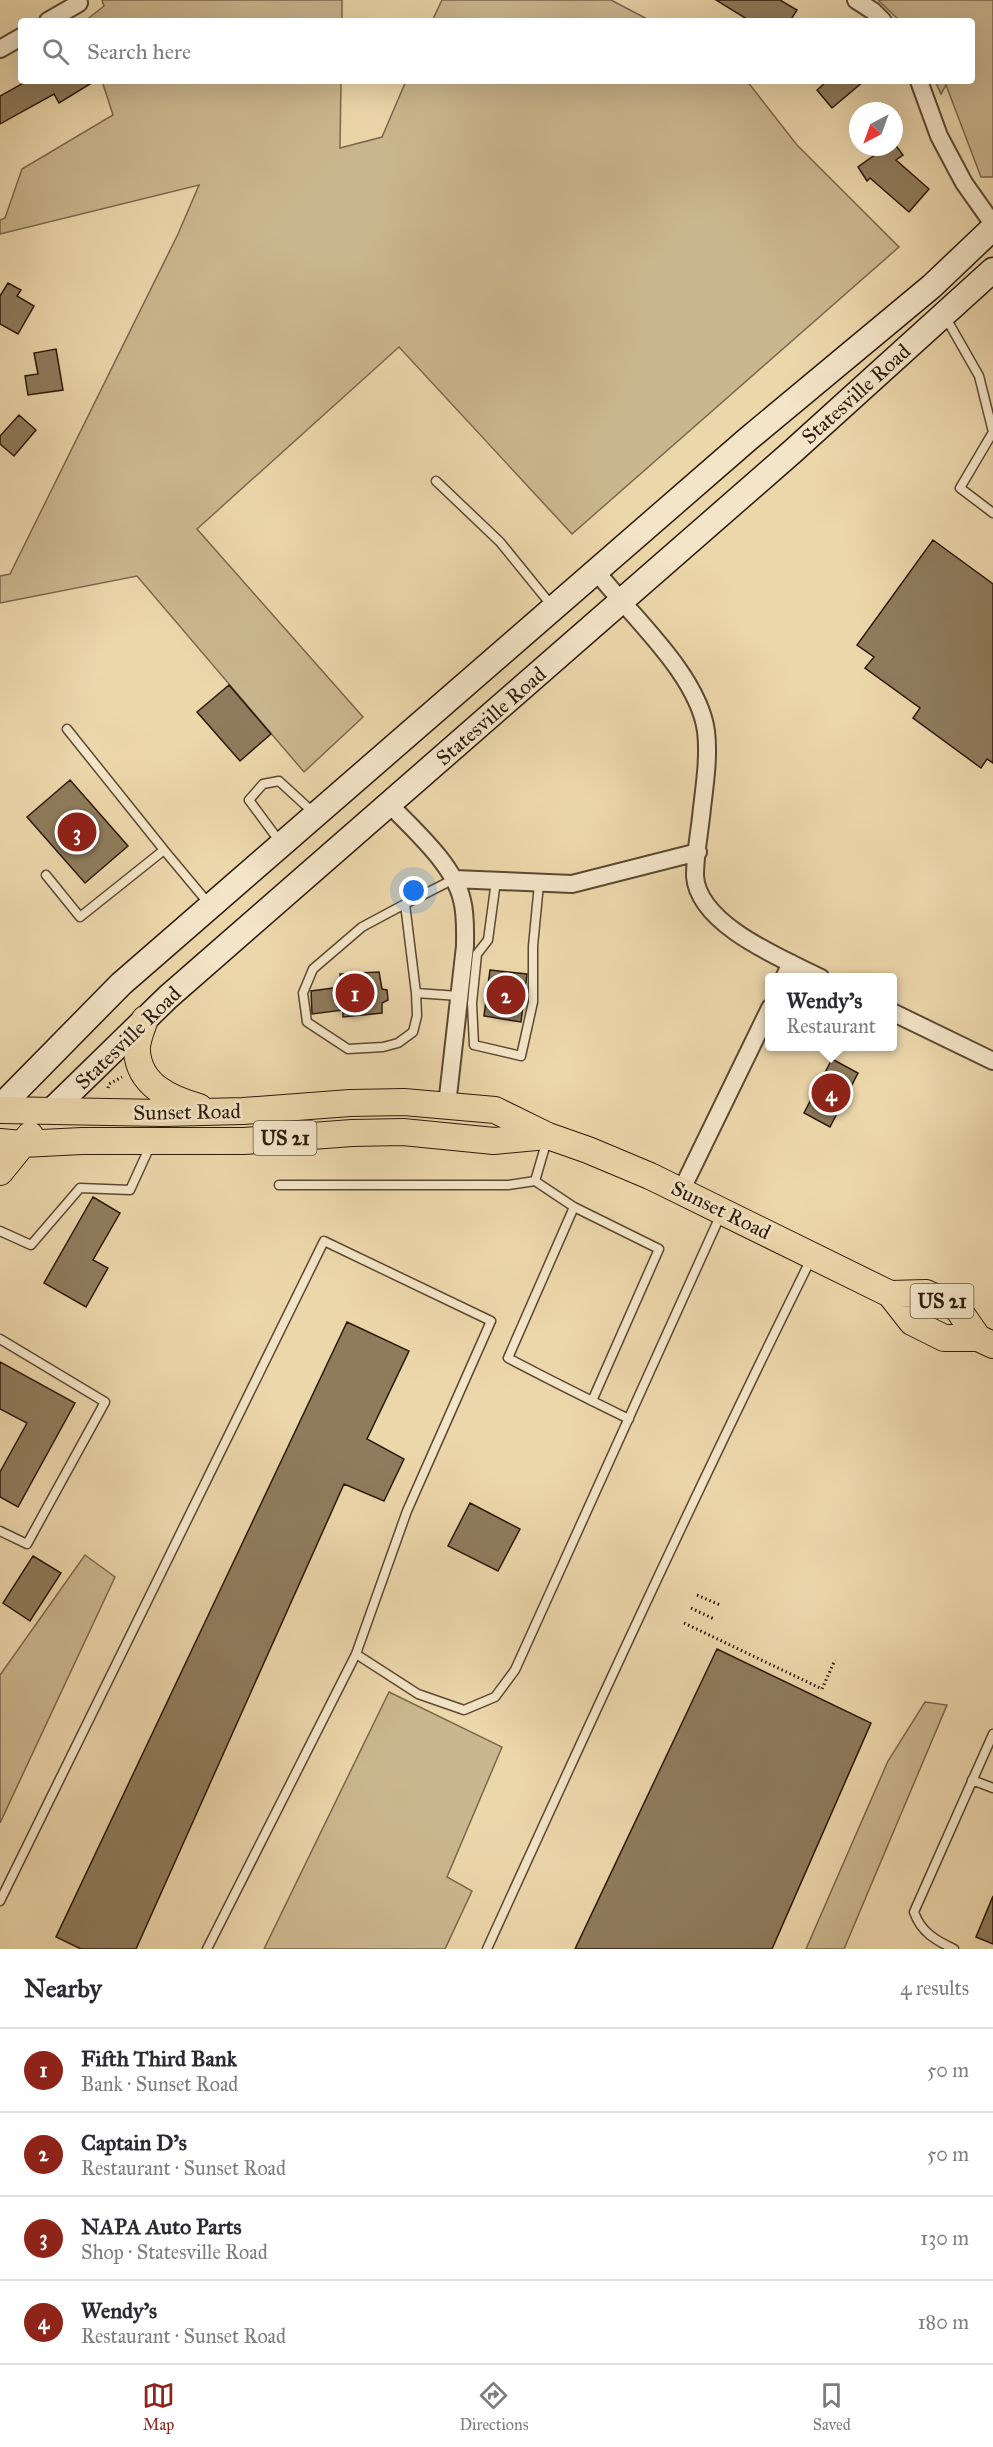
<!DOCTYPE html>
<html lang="en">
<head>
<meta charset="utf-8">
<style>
	body { margin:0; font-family:"IM FELL Great Primer",serif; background:#f7f7f7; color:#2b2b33 }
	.compass { position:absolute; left:849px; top:102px; width:54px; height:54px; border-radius:50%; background:#fff; box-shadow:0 6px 24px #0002; rotate:221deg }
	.you { position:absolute; left:414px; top:891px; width:21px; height:21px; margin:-15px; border:4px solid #fff; border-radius:50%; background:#1a73e8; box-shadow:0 0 0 9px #1a73e833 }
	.badge { display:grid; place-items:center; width:39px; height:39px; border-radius:50%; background:#8f2418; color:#fff; font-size:20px; font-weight:700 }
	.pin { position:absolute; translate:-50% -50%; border:3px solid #fff; box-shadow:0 2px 6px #0006 }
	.popup { position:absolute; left:765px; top:973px; width:132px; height:78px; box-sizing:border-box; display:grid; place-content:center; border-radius:6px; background:#fff; filter:drop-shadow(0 2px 4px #0005); font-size:20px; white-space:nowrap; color:#7c7c81 }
	.popup b { font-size:22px; color:#2b2b33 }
	.popup::after { content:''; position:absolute; left:50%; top:100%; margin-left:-12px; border:12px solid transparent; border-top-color:#fff }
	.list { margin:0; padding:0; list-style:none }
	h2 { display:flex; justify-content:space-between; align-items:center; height:78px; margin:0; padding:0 24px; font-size:26px }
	h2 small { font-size:20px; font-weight:400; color:#7c7c81 }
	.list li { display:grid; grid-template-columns:39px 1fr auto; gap:18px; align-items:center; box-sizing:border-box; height:84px; padding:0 24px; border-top:2px solid #e1e1e2 }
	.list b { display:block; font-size:22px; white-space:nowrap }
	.list p { margin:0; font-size:20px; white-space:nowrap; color:#7c7c81 }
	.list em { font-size:20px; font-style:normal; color:#7c7c81 }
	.icon { flex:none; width:33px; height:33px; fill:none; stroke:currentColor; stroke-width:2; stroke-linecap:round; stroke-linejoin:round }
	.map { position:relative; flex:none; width:993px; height:1949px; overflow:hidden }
	.search { position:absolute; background:#fff; box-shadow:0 6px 24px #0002; left:18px; right:18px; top:18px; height:66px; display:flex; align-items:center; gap:15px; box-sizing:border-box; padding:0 21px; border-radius:6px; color:#7c7c81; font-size:22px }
	.sheet { height:414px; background:#fff }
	nav { display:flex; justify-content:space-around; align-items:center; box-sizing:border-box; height:84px; border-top:2px solid #e1e1e2; background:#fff; font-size:16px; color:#7c7c81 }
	nav a { display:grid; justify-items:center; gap:3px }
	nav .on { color:#8f2418 }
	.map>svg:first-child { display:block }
	.green { fill:#cbb78f; stroke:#7b684c; stroke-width:1.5 }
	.building { fill:#8f7c5d; stroke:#2b1909; stroke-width:1.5 }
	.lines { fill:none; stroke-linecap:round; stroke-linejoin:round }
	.lane-casing { stroke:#5b4832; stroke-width:11 }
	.street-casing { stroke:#5b4832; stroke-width:20 }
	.secondary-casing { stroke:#2b1909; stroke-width:27 }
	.primary-casing { stroke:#2b1909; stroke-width:28 }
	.path { stroke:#2b1909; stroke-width:3; stroke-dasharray:1.5 3; stroke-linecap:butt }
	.lane { stroke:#f3e5c8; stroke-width:8 }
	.street { stroke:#f3e5c8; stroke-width:16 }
	.secondary { stroke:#f3e5c8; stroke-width:24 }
	.primary { stroke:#ecd7ab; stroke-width:26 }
	.labels { text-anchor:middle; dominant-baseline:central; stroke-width:5; stroke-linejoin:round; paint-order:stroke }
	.shield { fill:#f3e5c8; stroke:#675642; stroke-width:1.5 }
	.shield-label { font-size:20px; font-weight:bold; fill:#2b1909 }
	.street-label { font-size:21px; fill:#2b1909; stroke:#f3e5c8 }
</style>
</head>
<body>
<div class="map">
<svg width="993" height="1949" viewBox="0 0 993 1949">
	<rect width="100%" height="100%" fill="#ecd7ab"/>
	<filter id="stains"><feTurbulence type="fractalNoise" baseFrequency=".00333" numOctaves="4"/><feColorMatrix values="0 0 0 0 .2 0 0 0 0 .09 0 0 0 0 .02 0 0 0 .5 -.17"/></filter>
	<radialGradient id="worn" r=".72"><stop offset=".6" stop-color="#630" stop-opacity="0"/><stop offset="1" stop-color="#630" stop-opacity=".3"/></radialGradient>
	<path class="green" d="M102,0H342V21H85L104,6Z
		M442,0H611L651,21H432Z
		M878,0H993V177H981L946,85L941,94L935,81H972V21H900Z
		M102,81H341L340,148L382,137L406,81H747L797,145L899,247L572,534L399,347L197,529L363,717L304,772L137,576L0,603V576L10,574L178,234L199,185L0,234V220L5,218L22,169L113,115Z
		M85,1555L115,1577L0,1823V1675Z
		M389,1692L502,1747L447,1877L472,1891L445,1949H264Z
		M925,1702L947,1705L844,1949H806L888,1761Z"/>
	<path class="building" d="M716,0H780L797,10L790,21H750Z
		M27,81H95L59,103L54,94L0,124V96Z
		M827,81H864L832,108L817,90Z
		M894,143L903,155L896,160L929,189L909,212L870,178L867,181L858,167L886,147H894Z
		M8,283L21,290L17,296L34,306L18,334L0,324V296Z
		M56,349L63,390L28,395L25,376L38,374L34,353Z
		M19,415L36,430L14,456L0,444V436Z
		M933,540L993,584V763L987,759L981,768L913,718L920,708L865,668L874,657L857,645Z
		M229,685L271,734L240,761L197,712Z
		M70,780L128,846L85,883L27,817Z
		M490,970L527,974L521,1022L484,1016Z
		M379,972L382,989L387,990L388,1000L382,1003V1013L343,1017V1010L312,1014L311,991L341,987L340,974Z
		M832,1059L858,1073L830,1127L804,1113Z
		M93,1197L120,1213L93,1260L108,1268L86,1307L44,1283Z
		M347,1322L409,1351L367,1439L404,1459L384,1501L344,1484L136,1949H81L56,1937Z
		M0,1362L75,1403L18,1507L0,1497V1472L27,1423L0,1409Z
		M470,1503L520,1529L498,1571L448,1546Z
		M33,1556L61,1573L30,1621L3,1603Z
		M717,1649L871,1723L772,1949H575Z
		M993,1896V1944L976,1937Z"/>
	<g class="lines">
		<defs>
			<path id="lane" d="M946,318L979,376L993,432L960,488L993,513
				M436,481L500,542L552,606
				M67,729L164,850
				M280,842L249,800L263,784L279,781L315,814
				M46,875L80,917L164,850L209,904
				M496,881L488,940L477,954L472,1003L474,1045L521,1056L533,1002V946L539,884
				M405,904L362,927L313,969L303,993L307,1022L348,1049L383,1047L398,1043L413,1032L417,1016L416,993L459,996
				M416,993L405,904L454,879
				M547,1140L535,1181L574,1207
				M279,1185H508L535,1181
				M0,1231L31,1245L80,1188L130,1190L151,1144
				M0,1339L105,1402L27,1544L0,1531
				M592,1401L659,1249L574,1207L508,1358C548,1379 588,1399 629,1419
				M356,1654L418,1694L464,1710L495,1697L515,1670L721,1214
				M972,1780L993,1788
				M0,1901L324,1241L491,1321L407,1511L356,1654L207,1949
				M487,1949C592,1718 698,1487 811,1259
				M954,1949C935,1940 921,1932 914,1912L993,1734"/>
			<path id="street" d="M856,0L873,11L883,21
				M48,21L79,3
				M0,49L21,37
				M919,81L939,136L964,183L993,224
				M596,571C631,616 698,674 706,731C709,756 705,783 702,808C700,830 695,854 695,876C698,925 783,959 821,978
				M390,805C414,830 454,865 462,900C466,915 465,931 465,946L447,1105
				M454,879L572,884L698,852
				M784,978L791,963
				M892,1012L993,1061
				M681,1191L770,1008"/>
			<path id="secondary" d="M0,1107L121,984L748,439L932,286L993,228
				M51,1111L168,997L792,452L993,270"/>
			<path id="primary" d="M145,1019C142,1029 136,1041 137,1051C139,1085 170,1099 199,1107
				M0,1110L163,1113L243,1111L350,1103L404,1102L495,1110L548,1136L588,1150L650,1176L890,1294L912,1322L944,1338H978L993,1345
				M0,1142L22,1144L82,1141H244L352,1133L403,1132L494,1141L547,1136
				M0,1172L30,1135
				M890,1294L926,1293L943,1301L958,1309L978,1338"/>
		</defs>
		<use href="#lane" class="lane-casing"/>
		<use href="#street" class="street-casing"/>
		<use href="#secondary" class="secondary-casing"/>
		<use href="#primary" class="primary-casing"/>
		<path class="path" d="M108,1088L109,1084L122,1077
			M697,1595L720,1605
			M691,1608L714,1619
			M684,1623L822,1689L835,1660"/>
		<use href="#lane" class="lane"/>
		<use href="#street" class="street"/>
		<use href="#secondary" class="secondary"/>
		<use href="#primary" class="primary"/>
	</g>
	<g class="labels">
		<g class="shield">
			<rect x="253.5" y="1121" width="63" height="34" rx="4.5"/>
			<rect x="910.5" y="1284" width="63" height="34" rx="4.5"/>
		</g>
		<g class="shield-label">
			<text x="285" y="1138">US 21</text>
			<text x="942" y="1301">US 21</text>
		</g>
		<g class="street-label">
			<text transform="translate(856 394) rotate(-42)">Statesville Road</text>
			<text transform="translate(491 716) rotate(-41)">Statesville Road</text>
			<text transform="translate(128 1038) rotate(-44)">Statesville Road</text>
			<text transform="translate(187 1112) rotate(-1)">Sunset Road</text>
			<text transform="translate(721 1210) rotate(26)">Sunset Road</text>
		</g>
	</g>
	<rect width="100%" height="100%" filter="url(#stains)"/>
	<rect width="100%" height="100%" fill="url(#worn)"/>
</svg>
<svg class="compass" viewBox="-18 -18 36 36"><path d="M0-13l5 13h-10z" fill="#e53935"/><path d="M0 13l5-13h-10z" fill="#7c7c81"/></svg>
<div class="you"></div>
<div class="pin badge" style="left:355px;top:993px">1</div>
<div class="pin badge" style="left:506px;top:995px">2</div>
<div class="pin badge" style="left:77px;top:832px">3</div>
<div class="pin badge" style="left:831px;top:1093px">4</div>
<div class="popup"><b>Wendy's</b>Restaurant</div>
<div class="search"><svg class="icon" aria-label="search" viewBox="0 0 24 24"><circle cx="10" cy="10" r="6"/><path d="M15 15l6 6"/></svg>Search here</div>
</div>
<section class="sheet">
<h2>Nearby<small>4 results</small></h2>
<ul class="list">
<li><span class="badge">1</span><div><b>Fifth Third Bank</b><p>Bank · Sunset Road</p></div><em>50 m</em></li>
<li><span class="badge">2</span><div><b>Captain D's</b><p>Restaurant · Sunset Road</p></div><em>50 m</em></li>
<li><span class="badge">3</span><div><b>NAPA Auto Parts</b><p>Shop · Statesville Road</p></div><em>130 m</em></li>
<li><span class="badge">4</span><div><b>Wendy's</b><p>Restaurant · Sunset Road</p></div><em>180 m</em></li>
</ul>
</section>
<nav>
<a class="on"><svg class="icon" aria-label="map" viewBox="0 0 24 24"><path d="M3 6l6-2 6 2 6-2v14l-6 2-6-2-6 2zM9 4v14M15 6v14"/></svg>Map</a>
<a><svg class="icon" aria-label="directions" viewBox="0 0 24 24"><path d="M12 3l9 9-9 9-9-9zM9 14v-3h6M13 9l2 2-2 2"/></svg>Directions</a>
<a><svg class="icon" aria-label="saved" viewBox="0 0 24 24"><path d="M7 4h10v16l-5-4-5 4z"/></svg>Saved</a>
</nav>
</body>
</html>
